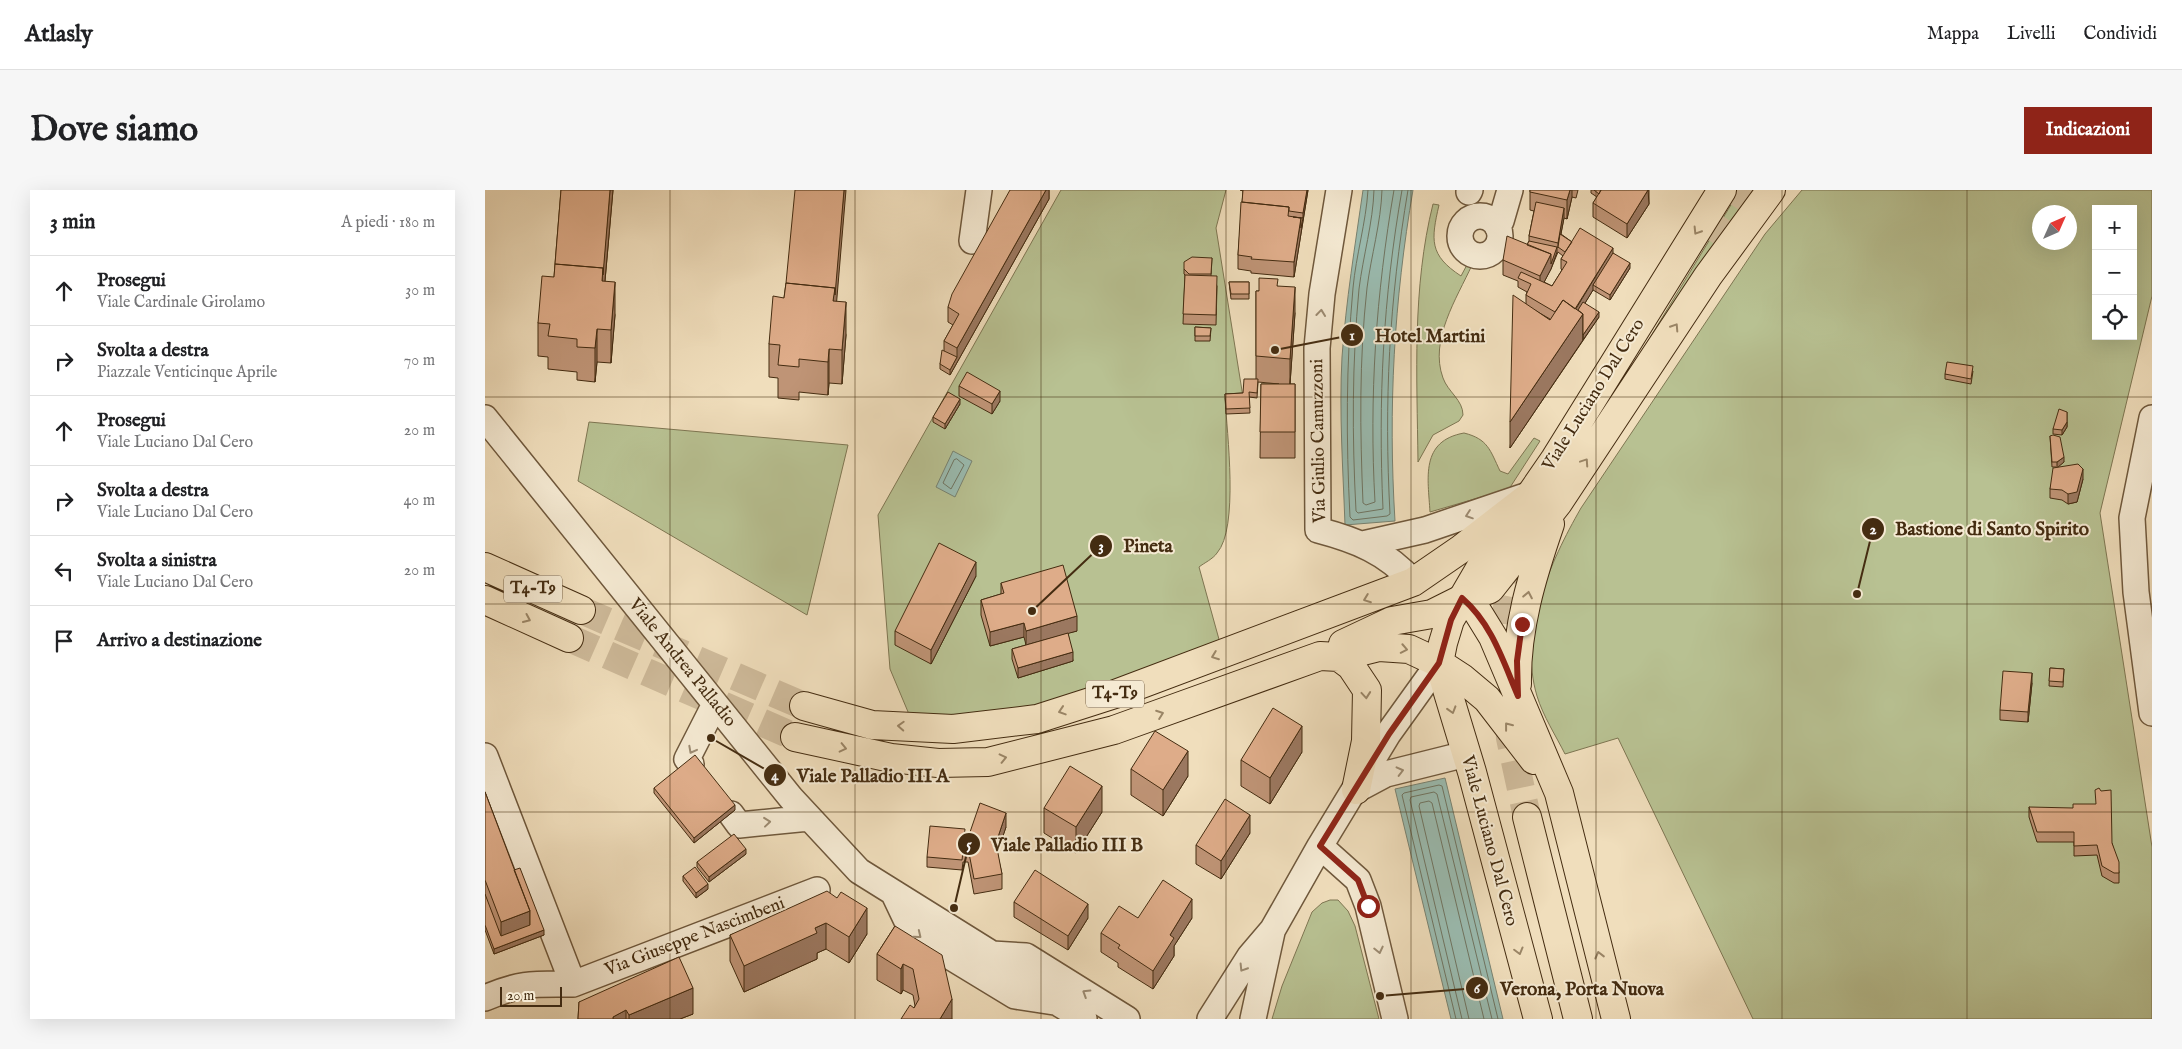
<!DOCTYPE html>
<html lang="it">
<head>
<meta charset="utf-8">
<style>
	body { margin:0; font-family:"IM FELL English",serif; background:#f6f6f6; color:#202124 }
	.controls { position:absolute; right:15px; top:15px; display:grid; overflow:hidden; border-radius:0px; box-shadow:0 5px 20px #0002 }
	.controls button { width:45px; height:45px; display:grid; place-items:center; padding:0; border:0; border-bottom:1px solid #e0e0e0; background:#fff; color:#202124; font:25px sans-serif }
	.compass { position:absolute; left:1547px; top:15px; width:45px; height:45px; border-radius:50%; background:#fff; box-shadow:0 5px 20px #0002; rotate:45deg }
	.scale { position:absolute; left:15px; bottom:12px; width:62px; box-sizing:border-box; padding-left:5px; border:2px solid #442c11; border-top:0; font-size:14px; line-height:18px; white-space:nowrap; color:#442c11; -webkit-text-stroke:4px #f5ead3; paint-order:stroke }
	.stop { position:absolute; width:15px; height:15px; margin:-11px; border:4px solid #8f2418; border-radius:50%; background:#fff }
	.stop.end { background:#8f2418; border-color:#fff; box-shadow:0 1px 5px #0008 }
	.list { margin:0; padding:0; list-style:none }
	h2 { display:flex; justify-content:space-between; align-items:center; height:65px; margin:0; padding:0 20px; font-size:21px }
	h2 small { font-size:16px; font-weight:400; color:#757577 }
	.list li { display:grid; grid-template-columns:32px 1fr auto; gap:15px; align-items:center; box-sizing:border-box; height:70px; padding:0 20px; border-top:1px solid #e0e0e0 }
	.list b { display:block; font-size:19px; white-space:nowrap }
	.list p { margin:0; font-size:16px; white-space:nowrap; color:#757577 }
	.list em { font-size:16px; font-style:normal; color:#757577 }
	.icon { flex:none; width:28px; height:28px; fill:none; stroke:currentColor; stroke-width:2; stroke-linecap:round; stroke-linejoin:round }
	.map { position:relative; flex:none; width:1667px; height:829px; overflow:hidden; border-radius:0px }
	header { display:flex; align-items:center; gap:30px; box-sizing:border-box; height:70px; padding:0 25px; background:#fff; border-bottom:1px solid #e0e0e0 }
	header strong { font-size:24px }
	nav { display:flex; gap:28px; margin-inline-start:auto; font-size:18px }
	.intro { display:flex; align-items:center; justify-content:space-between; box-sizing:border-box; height:120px; padding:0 30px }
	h1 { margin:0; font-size:35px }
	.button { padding:12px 22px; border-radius:0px; background:#8f2418; color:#fff; font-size:18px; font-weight:700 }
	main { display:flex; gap:30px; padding:0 30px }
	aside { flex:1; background:#fff; border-radius:0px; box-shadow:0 5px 20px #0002 }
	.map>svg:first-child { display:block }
	.green { fill:#b8c192; stroke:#7e7652; fill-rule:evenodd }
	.water { fill:#9abcb1; stroke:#788271 }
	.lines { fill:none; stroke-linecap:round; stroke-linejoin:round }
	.shore { stroke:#6f7461; stroke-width:1 }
	.major-tunnel { stroke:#ceba9a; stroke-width:28; stroke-dasharray:28 14; stroke-linecap:butt }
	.highway-tunnel { stroke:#ceba9a; stroke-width:28; stroke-dasharray:28 14; stroke-linecap:butt }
	.minor-casing { stroke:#6f583c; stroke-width:28 }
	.major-casing { stroke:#442c11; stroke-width:30 }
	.highway-casing { stroke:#442c11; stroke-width:30 }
	.minor { stroke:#f5ead3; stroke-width:25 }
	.major { stroke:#f0debc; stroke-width:28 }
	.highway { stroke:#f0debc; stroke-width:28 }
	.wall { fill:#bf9476; stroke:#442c11; fill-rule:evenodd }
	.shaded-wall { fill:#9b7860; stroke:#442c11 }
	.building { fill:#deac89; stroke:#442c11 }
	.oneway { stroke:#9a8566 }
	.oneway2 { stroke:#9c8b72 }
	.route { stroke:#8f2418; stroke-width:6 }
	.grid { fill:none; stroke:#442c11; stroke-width:1; stroke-opacity:0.55 }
	.labels { text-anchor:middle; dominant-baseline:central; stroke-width:4; stroke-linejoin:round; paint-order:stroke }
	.shield { fill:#f5ead3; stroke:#79654b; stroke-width:1 }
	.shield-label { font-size:16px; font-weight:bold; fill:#442c11 }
	.street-label { font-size:18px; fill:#442c11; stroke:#f5ead3 }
	.leader { fill:none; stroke:#442c11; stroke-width:2 }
	.callout-dot { fill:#442c11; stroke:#f5ead3; stroke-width:2 }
	.mark-label { font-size:15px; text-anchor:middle; font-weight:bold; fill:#fff }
	.callout-label { font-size:19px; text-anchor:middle; font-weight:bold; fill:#442c11; stroke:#f5ead3; stroke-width:4; stroke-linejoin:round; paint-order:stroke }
</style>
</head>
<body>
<header>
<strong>Atlasly</strong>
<nav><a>Mappa</a><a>Livelli</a><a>Condividi</a></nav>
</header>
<div class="intro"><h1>Dove siamo</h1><a class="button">Indicazioni</a></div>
<main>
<aside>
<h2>3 min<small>A piedi · 180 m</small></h2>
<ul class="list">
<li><svg class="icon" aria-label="ahead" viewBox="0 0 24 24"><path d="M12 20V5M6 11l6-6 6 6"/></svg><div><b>Prosegui</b><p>Viale Cardinale Girolamo</p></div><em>30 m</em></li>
<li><svg class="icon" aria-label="right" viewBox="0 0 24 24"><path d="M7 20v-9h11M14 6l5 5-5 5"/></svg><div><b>Svolta a destra</b><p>Piazzale Venticinque Aprile</p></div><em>70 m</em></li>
<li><svg class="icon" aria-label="ahead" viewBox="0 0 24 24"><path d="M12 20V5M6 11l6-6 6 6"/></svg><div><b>Prosegui</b><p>Viale Luciano Dal Cero</p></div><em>20 m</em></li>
<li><svg class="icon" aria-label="right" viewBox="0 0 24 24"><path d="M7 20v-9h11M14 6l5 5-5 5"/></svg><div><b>Svolta a destra</b><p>Viale Luciano Dal Cero</p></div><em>40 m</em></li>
<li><svg class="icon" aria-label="left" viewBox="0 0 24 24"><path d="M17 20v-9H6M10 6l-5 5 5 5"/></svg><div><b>Svolta a sinistra</b><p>Viale Luciano Dal Cero</p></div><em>20 m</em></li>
<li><svg class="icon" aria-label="arrive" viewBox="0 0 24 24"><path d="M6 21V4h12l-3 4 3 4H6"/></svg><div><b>Arrivo a destinazione</b></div></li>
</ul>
</aside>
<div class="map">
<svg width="1667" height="829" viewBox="0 0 1667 829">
	<rect width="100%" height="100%" fill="#f0debc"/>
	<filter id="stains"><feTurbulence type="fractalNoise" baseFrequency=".004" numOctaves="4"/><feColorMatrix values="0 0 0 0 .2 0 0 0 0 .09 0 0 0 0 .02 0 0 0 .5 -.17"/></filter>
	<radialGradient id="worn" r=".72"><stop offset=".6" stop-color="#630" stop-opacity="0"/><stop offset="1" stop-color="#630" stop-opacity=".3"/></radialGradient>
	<path class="green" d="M576,0H741L731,38L758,207L740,208C742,243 754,338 732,363C728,369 719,373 714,377L735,453L538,523L426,529L405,479L393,325Z
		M1255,0H1278L1144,182Z
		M1317,0H1667V106L1615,323L1667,657V829H1268L1133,548L1080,564C1071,546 1058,526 1052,506C1033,443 1065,372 1096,318L1280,44ZM1611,19H1648V146H1611ZM1554,22H1584V52H1554Z
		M948,14L954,15C946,50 944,65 976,86L983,73L987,75C972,108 944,150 958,188C963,202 978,210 978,225L974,231L948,245L933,272C932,186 927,98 948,14Z
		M104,232L363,255L322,425L93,291Z
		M979,243C1003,249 1005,260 1015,281L1023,284L1049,248L1055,251L1024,299L945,322C943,288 935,251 979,243Z
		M845,710H853L863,721L870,736L894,829H787L797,796L827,722L837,713Z"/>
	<path class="water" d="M878,0H928C909,111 903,218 910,331L860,335C858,279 854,223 857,167C861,111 870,56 878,0Z
		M468,261L487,271L470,307L451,297Z
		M960,588L962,596L1018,829H966L910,599Z"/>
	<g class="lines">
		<path class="shore" d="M883,0C881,33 871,65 868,98C861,175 861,250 865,327L868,330L902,326L905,324C899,211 904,112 923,0
			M889,0C888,33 878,66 874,99C867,173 867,246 871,321L873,323L898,319C893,210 898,108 917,0
			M897,0C896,33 886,66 882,98C874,170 875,241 878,313L881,315L890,312C884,207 891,104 909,0
			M472,269L479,275L466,299L458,293L469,270Z
			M971,829L917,605L919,603L954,595L957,596L1013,829
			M977,829L925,610L926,607L949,602L952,604L1007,829
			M984,829L934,616L935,613L944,611L947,613L999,829"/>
		<path class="major-tunnel" d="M1231,55L1267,0
			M1020,476C1017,436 1022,397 1039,360
			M1024,529L1025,548L1042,627"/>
		<path class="highway-tunnel" d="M96,420L319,516
			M84,448L310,547"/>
		<defs>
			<path id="minor" d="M854,0L837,104L832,158L833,340C871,350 902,362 928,392
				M984,2L985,0
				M975 46a20 20 0 1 1 40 0a20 20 0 1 1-40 0Z
				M1012,36L1016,31L1025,0
				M487,51L494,0
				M0,228L306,608L374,681L507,764L573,813L599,829
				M1667,228L1647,328L1651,402L1667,523
				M878,354L940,340L1040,306
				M0,566L88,794
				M206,574L202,569L230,514
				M871,600L901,584L981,564
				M246,624L254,635L324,628
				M835,656L873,690L883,716L910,829
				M409,704L428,744L530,806L569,812
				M507,764L541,766L642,829
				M0,808C37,792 50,794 88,794L332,700
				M725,829L765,766L788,739L835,656L903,544L954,473
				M768,829L787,742"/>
			<path id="major" d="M977,409L1005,399L1073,313L1223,86L1286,0
				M977,409L992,421L1008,447L1074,603L1131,829
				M954,473L977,488L1002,509L1049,570
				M1032,494C1031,438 1047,386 1065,334
				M1042,627L1093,829
				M1053,829L987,582L954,473L958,453L965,430L997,375L1070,269L1237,0"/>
			<path id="highway" d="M0,377L96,420
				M0,410L84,448
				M858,454L907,431L947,424L977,409
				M854,467L866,476L882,500L881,551L871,600
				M319,516L387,535L468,539L552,529L630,504L928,392L976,359L1047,304
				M310,547L406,568L453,573L503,572L629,540L835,466L854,467L894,457L924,459L954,473"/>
		</defs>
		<use href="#minor" class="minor-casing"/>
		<use href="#major" class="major-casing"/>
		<use href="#highway" class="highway-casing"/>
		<use href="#minor" class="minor"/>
		<use href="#major" class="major"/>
		<use href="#highway" class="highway"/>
	</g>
	<path class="wall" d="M76,0H128L120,91L130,125L126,173L112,172L110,192L92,190V182L63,179V167L53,166V133L69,87Z
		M564,0V9L465,185L455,179V174L459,161V151L468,135L463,132V117Z
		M755,0H823L809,87L766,83V81L753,79V65L758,1Z
		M1045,0H1093L1091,8L1087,7L1082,29L1079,28L1076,44L1087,52L1128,63L1145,78L1125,110L1108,100L1100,113L1114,127L1025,258L1041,113V105L1042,102L1033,97V91L1018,85V70L1042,55L1044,51V46L1049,21L1045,20ZM1073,62L1078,66L1076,69V79L1077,80L1067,96L1059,92L1066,79ZM1051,121L1065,129V130Z
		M1106,0H1164V14L1142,48L1108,27V13L1112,7L1106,3Z
		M727,68L726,86L732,96L731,135L698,134L700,85L699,84V79Z
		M744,92H764V109H746Z
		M301,93L351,111L361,145L357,194L344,193L343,205L314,202V210L293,208V188L284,187V154L299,108Z
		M793,96L810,123L805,194H810V268H775L776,194H794L773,192L772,208L764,207L765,223L741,224L740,204L758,203L771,189V101H774Z
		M710,137L726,138L725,151H710Z
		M1488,181L1486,194L1460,189V184Z
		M474,196L515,211L507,224L474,206Z
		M475,214L460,239L448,232V227Z
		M1582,222V237L1577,245L1568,244V239Z
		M1565,246L1579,272L1572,277L1598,289L1592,312L1583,314L1577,310L1565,308V299L1571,277H1567Z
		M491,386L446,474L410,455V441Z
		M516,393L592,441L583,443L588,471L533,488L527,469V459L541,455L539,447L505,456L496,425V410L516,404Z
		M1565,478L1579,479L1578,497L1564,496Z
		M1547,493L1543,532L1515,530V520Z
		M817,562L785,614L756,596V570Z
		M646,579L703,586L678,626L646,605Z
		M169,598L250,620L209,653L169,603Z
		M0,602L29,680L59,745L9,764L0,740Z
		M1544,617L1627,653L1634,682V693H1629L1617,686L1612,665L1589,666V652H1552L1544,627Z
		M559,618L617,622L591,663L559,643Z
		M521,637L512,662L517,684V699L489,704L483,672H478L477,680L442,677V667L480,649H484Z
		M765,643L736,689L711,674V655Z
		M261,664L224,692L212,677V672Z
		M198,686L223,699L211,708L198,691Z
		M352,708L382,744L364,773L341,759L332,763V769L259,802L245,771V745Z
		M529,712L603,728L583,760L529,727Z
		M653,728H707L689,756V766L668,799L633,777V773L616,762V743Z
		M410,736L467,829H416L429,818L430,816L428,805L418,800L416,804L392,790V764Z
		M94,812L208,824L195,829H93Z"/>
	<path class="shaded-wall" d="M125,0H128L117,124V91Z
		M359,0H361L350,131L348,111Z
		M561,0H564V9L465,185V180L472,167V158Z
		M822,0H823L809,87V72L816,28H818V23Z
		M1085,0H1087V7L1082,29V10Z
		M1163,0L1164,14L1142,48V34Z
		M1079,18V28L1073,58V53Z
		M1072,57V62L1066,79L1055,100V86L1066,64Z
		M1128,58V68L1108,95V100L1086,136L1084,130Z
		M1145,73V78L1125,110V105Z
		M130,92V125L126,173V140Z
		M810,97V123L805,194V169Z
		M361,112V145L357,194V160Z
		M1114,122V127L1098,150V145Z
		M1098,124V150L1025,258V232Z
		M112,139V172L110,192V158Z
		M344,159V193L343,205V172Z
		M515,201V211L507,224V214Z
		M475,209V214L460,239V234Z
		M1582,232V237L1577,245V240Z
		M1579,267V272L1572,278V272Z
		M1598,279V289L1592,312L1583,314V304Z
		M491,372V386L446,474V460Z
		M592,426V441L541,455V441Z
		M539,433V447L505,456V442Z
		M588,462V471L533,488V478Z
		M1547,483V493L1543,532V522Z
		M817,536V562L785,614V588Z
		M703,561V586L678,626V600Z
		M617,596V622L591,663V637Z
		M250,615V620L209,653V648Z
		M521,623V637L511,667V653Z
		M765,625V643L736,689V671Z
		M261,659V664L224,692V687Z
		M223,694V699L211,708V703Z
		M707,709V728L689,756V766L668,799V781L685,745Z
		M603,714V728L583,760V746Z
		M382,718V744L364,773V747Z
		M45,721V740L16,751V732Z
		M341,733V759L332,763V769L259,802V776L330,738Z
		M59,740V745L9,764V759Z
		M418,774V800L416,804V779Z
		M208,798V824L195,829H144V825Z
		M467,809V829H455Z
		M141,820V829H128V827Z"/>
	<path class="building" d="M76,0H125L118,85V78L70,74Z
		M310,0H359L350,105V98L301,93Z
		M525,0H561L472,158L459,151L474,124L463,117L467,104Z
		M758,0H822L818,23L804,21V17L757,12Z
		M1045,0H1085L1082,10L1045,2Z
		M1109,0H1116L1114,4Z
		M1116,0H1163L1142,34L1108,13Z
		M756,12L804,17L803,26L816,28L809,72L766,69L767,67L753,65Z
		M1051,12L1079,18L1073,53L1044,46Z
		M808,27L818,28L816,38V28Z
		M1095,38L1128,58L1090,119L1078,110L1070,122L1041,105L1046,94L1033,88L1036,82L1067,96L1082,72L1076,69Z
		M1075,44L1087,52L1080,62L1073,57Z
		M1022,46L1066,64L1055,86L1018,70Z
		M1044,51L1072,57L1066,74V64L1042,55Z
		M1128,63L1145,73L1125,105L1108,95Z
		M707,67L727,68L726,84H704L699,79V72Z
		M70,74L118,78L117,91L130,92L126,140L112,139L110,158L92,157V149L63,146L65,134L53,133L57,86L69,87Z
		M700,85L732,86L731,125L698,124Z
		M774,88L793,89L792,96L810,97L805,169L771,166V101H774Z
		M744,92H764V104H746Z
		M301,93L350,98L348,111L361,112L357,160L344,159L343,172L314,169V177L293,175L295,155L284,154L288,106L299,108Z
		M1028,105L1065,130L1078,110L1098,124L1025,232Z
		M1098,112L1114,122L1098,145V124L1093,120Z
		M710,137L726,138L725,146H710Z
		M457,160L472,167L465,180L455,174Z
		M1462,172L1488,176L1486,189L1460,184Z
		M482,182L515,201L507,214L474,196Z
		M759,189H773L772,203L764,202L765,218L741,219L740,204L758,203Z
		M776,194H810V242H775Z
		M463,202L475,209L460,234L448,227Z
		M1574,219L1582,222V232L1577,240L1568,239Z
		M1568,245L1575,247L1579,267L1572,272H1567L1565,246Z
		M1593,274L1598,279L1592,302L1583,304L1577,300L1565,299L1568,278Z
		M454,353L491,372L446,460L410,441Z
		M578,375L592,426L541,441L539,433L505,442L496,410L519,403L516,393Z
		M583,443L588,462L533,478L527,459Z
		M1565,478L1579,479L1578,492L1564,491Z
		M1518,481L1547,483L1543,522L1515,520Z
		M788,518L817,536L785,588L756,570Z
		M670,541L703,561L678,600L646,579Z
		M210,565L250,615L209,648L169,598Z
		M585,576L617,596L591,637L559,618Z
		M1614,598L1616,601L1626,600L1627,653L1634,672V683H1629L1617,676L1612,655L1589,656V642H1552L1544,617L1588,618V614H1611L1610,600Z
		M0,602L45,721L16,732L0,690Z
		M740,609L765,625L736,671L711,655Z
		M495,613L521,623L511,653L517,684L489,689L483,658L484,645Z
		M445,636L480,639L479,649H484L483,662H478L477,670L442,667Z
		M249,644L261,659L224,687L212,672Z
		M210,677L223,694L211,703L198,686Z
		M35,678L59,740L9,759L0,735V704L16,746L45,735V721L29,680Z
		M550,680L603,714L583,746L529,712Z
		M678,690L707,709L685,745L689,748L668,781L633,758L635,755L616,743L634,716L653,728Z
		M342,701L352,708L356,702L382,718L364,747L341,733L330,738L332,743L259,776L245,745Z
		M410,736L457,765L467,809L455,829H416L425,815L429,818L434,809L428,779L418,774L416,779L392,764Z
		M194,767L208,798L144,825L141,820L128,827V829H93L94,812Z"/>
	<defs><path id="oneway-chevron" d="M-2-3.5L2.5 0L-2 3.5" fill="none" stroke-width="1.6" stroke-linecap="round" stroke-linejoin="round" transform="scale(1.25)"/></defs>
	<g class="oneway">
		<use href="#oneway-chevron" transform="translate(1212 41) rotate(122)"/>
		<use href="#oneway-chevron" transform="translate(1190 137) rotate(-57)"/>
		<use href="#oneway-chevron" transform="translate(1100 272) rotate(-56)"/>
		<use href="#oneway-chevron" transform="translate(1043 405) rotate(-79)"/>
		<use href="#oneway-chevron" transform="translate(882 409) rotate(159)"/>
		<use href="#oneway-chevron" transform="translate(42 429) rotate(24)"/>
		<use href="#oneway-chevron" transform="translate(919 459) rotate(11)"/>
		<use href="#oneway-chevron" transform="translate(730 466) rotate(159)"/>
		<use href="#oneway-chevron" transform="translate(881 505) rotate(85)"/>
		<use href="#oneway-chevron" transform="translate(967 520) rotate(73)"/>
		<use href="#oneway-chevron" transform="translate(577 521) rotate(162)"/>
		<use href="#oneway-chevron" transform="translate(675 524) rotate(-20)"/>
		<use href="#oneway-chevron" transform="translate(416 536) rotate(-177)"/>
		<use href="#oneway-chevron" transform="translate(1023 536) rotate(-128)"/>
		<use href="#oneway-chevron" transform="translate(358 558) rotate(13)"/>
		<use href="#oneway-chevron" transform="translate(518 568) rotate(-13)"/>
		<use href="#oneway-chevron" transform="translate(1034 761) rotate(75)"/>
		<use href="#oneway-chevron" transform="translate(1114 765) rotate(-104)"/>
	</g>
	<g class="oneway2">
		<use href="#oneway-chevron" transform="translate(836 123) rotate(-84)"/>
		<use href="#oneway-chevron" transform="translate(984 325) rotate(161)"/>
		<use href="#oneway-chevron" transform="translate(207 560) rotate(118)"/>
		<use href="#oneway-chevron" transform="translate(915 581) rotate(-14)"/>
		<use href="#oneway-chevron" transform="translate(282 632) rotate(-6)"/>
		<use href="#oneway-chevron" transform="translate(433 745) rotate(39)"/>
		<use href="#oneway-chevron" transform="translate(894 760) rotate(77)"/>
		<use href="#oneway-chevron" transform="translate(758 778) rotate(122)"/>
		<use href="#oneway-chevron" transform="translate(601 803) rotate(-148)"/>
	</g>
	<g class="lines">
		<path class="route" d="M883,716L873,690L835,656L904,544L954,473L966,430L977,408C1007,434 1018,471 1033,506L1032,471L1037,434"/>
	</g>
	<path class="grid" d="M185,0V829M370,0V829M556,0V829M741,0V829M926,0V829M1111,0V829M1297,0V829M1482,0V829M0,207H1667M0,414H1667M0,622H1667"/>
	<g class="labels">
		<g class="shield">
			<rect x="19" y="385.5" width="58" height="27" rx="4"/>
			<rect x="601" y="490.5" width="58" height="27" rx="4"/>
		</g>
		<g class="shield-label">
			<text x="48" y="399">T4-T9</text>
			<text x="630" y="504">T4-T9</text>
		</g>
		<g class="street-label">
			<text transform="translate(1109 205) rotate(-58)">Viale Luciano Dal Cero</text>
			<text transform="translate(834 251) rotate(-91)">Via Giulio Camuzzoni</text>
			<text transform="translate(197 473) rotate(51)">Viale Andrea Palladio</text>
			<text transform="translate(1004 651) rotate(75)">Viale Luciano Dal Cero</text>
			<text transform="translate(210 747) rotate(-21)">Via Giuseppe Nascimbeni</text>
		</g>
	</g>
	<path class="leader" d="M790 160L867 145M1372 404L1388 339M547 421L616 356M226 548L290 585M469 718L484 654M895 806L992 798"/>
	<g class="callout-dot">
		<circle cx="790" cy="160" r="5"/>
		<circle cx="1372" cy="404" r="5"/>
		<circle cx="547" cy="421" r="5"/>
		<circle cx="226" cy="548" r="5"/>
		<circle cx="469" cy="718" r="5"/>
		<circle cx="895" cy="806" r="5"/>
		<circle cx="867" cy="145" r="12"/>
		<circle cx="1388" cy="339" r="12"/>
		<circle cx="616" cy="356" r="12"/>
		<circle cx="290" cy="585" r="12"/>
		<circle cx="484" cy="654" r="12"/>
		<circle cx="992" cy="798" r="12"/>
	</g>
	<g class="mark-label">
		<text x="867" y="150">1</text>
		<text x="1388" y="344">2</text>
		<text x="616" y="361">3</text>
		<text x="290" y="590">4</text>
		<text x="484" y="659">5</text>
		<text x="992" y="803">6</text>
	</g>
	<g class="callout-label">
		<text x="945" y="152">Hotel Martini</text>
		<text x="1507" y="345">Bastione di Santo Spirito</text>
		<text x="663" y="362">Pineta</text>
		<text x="388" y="592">Viale Palladio III A</text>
		<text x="582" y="661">Viale Palladio III B</text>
		<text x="1097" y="805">Verona, Porta Nuova</text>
	</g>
	<rect width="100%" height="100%" filter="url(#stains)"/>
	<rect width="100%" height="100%" fill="url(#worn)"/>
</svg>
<div class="controls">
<button>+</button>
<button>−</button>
<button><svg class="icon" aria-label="locate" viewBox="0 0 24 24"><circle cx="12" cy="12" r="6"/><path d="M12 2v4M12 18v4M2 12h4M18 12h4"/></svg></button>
</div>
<svg class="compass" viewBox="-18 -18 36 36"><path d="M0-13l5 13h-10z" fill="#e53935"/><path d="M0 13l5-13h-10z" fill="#757577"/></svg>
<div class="scale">20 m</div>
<div class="stop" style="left:883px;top:716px"></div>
<div class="stop end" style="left:1037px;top:434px"></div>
</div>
</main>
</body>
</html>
